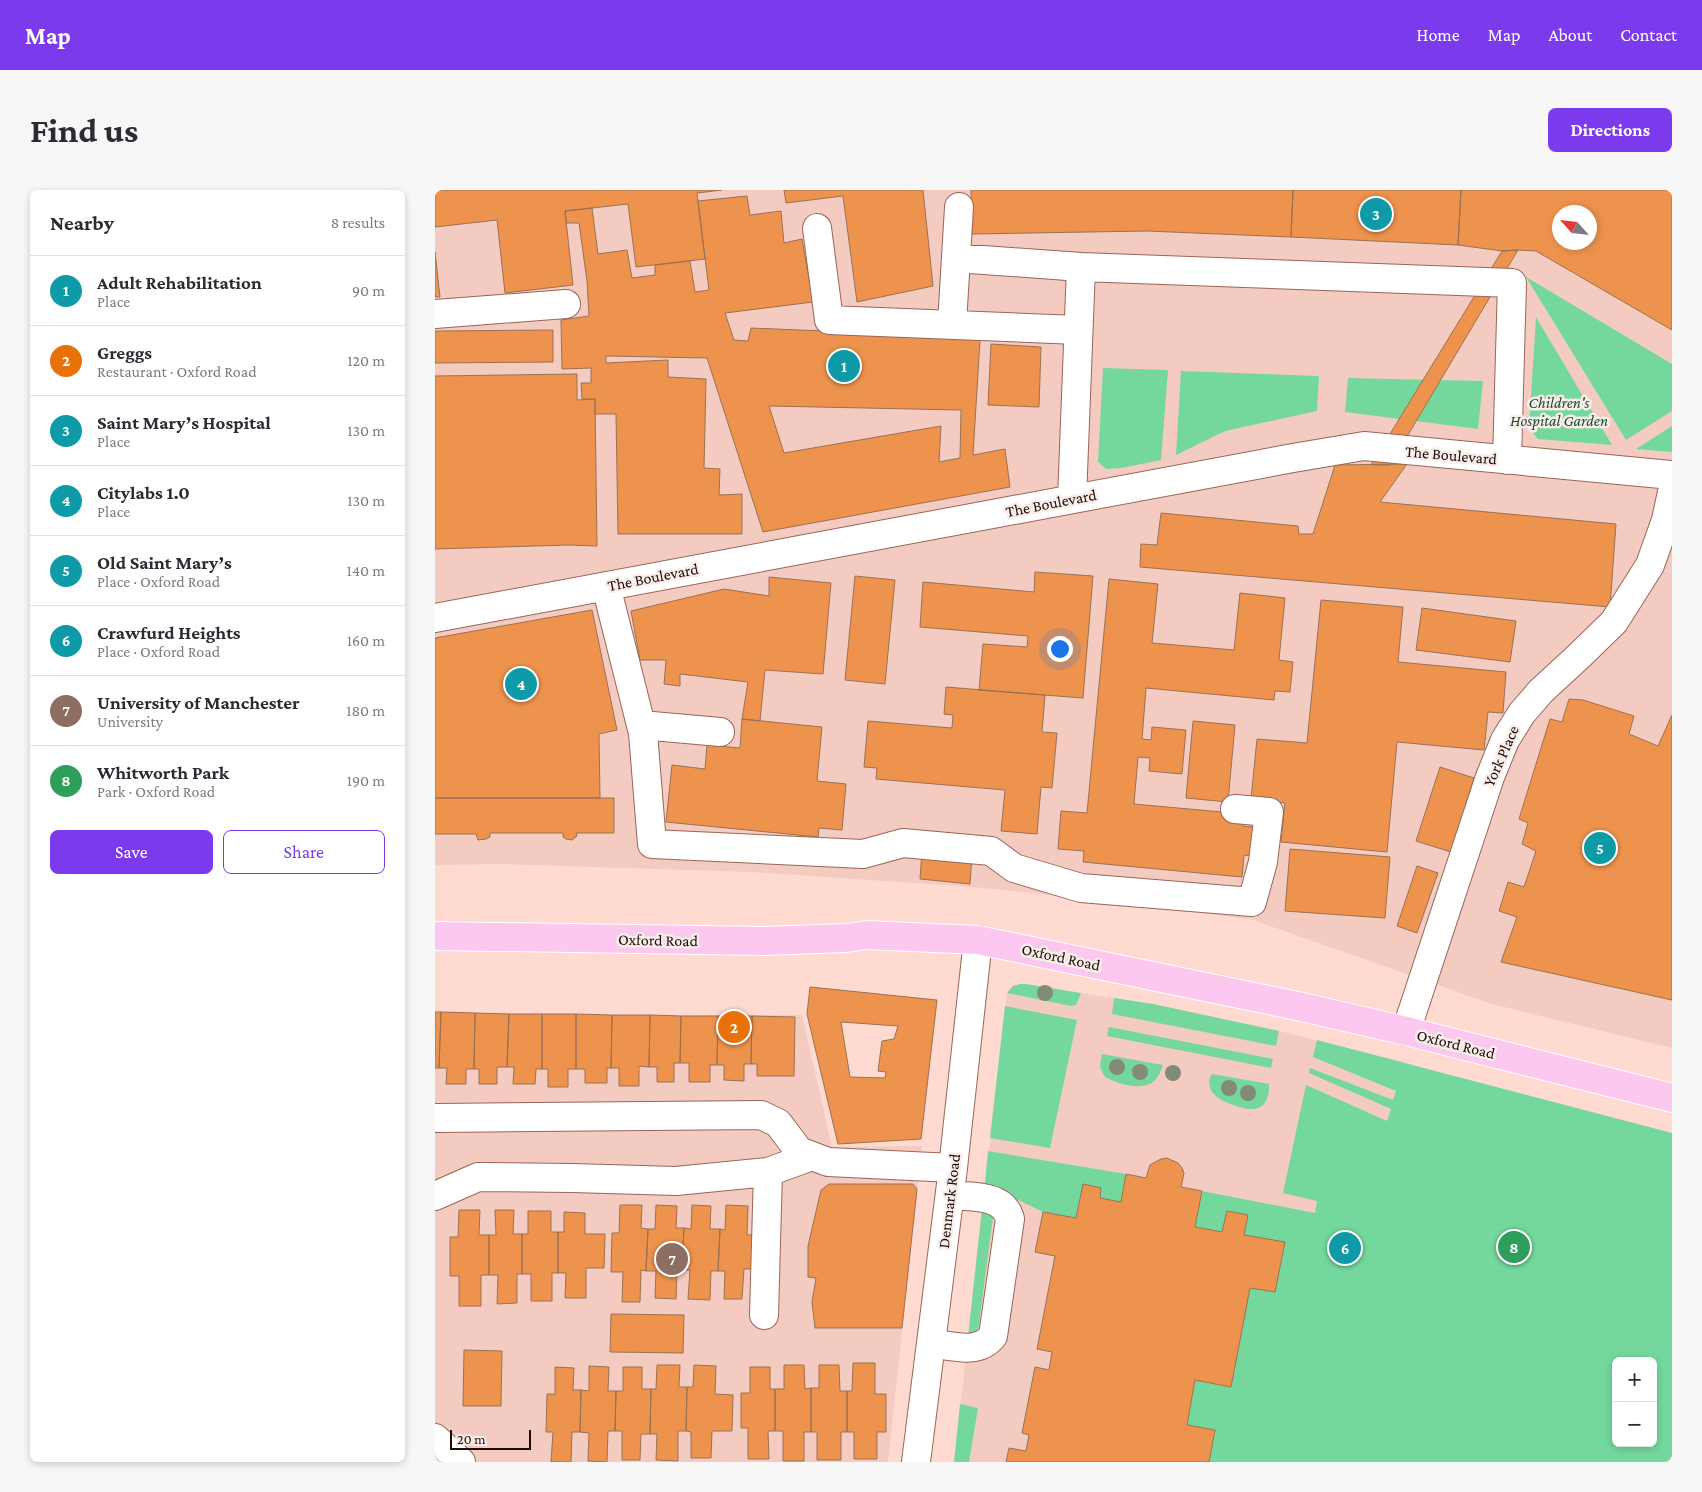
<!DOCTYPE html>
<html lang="en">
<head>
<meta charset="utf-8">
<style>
	body { margin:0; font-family:"Crimson Pro",serif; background:#f7f7f7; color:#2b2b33 }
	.controls { position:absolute; right:15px; bottom:15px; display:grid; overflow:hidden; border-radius:8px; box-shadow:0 2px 8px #0003 }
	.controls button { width:45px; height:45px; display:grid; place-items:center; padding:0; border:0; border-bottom:1px solid #e1e1e2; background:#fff; color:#2b2b33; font:25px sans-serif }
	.compass { position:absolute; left:1117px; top:15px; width:45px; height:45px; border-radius:50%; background:#fff; box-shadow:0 2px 8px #0003; rotate:297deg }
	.scale { position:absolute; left:15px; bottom:12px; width:81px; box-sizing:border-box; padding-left:5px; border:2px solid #1f0c07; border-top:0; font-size:14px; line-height:18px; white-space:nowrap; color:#1f0c07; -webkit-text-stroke:4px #faeeea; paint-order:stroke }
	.you { position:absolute; left:624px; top:458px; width:18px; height:18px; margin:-12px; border:4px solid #fff; border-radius:50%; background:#1a73e8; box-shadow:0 0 0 8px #1a73e833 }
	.badge { display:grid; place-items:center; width:32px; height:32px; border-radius:50%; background:#7c3aed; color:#fff; font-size:16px; font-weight:700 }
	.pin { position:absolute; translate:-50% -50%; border:2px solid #fff; box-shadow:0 1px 5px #0006 }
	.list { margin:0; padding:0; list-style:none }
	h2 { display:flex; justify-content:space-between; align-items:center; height:65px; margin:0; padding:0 20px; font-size:21px }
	h2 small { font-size:16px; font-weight:400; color:#7c7c81 }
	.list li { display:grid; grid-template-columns:32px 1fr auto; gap:15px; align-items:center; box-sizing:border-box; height:70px; padding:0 20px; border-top:1px solid #e1e1e2 }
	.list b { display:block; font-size:19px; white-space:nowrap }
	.list p { margin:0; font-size:16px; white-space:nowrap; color:#7c7c81 }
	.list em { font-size:16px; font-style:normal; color:#7c7c81 }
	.actions { display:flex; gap:10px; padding:15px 20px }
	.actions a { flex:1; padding:11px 0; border:1px solid #7c3aed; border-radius:8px; text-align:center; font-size:18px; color:#7c3aed }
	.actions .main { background:#7c3aed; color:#fff }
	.map { position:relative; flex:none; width:1237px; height:1272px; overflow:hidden; border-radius:8px }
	header { display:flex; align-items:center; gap:30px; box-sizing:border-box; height:70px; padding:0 25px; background:#7c3aed; color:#fff }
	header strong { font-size:24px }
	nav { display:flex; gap:28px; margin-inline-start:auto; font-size:18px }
	.intro { display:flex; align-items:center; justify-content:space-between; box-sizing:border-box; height:120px; padding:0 30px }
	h1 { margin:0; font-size:35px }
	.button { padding:12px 22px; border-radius:8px; background:#7c3aed; color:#fff; font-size:18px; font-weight:700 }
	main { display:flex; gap:30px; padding:0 30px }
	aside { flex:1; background:#fff; border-radius:8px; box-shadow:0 2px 8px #0003 }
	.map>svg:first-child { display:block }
	.built { fill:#f4cbc0; fill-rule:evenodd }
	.green { fill:#74d89c; fill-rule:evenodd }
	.building { fill:#ee934d; stroke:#9c7052; fill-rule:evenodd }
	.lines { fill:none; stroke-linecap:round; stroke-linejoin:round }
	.minor-casing { stroke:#996557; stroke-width:30 }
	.major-casing { stroke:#fff; stroke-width:30 }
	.minor { stroke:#fff; stroke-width:28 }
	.major { stroke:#fcc8ef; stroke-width:28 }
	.tree { fill:#828b78 }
	.labels { text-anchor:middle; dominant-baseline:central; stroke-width:5; stroke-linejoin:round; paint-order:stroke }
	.park-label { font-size:16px; font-style:italic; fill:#1c4a30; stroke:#faeeea }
	.street-label { font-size:16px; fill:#1f0c07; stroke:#faeeea }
</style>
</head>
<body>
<header>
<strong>Map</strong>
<nav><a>Home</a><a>Map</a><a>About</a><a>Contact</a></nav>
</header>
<div class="intro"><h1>Find us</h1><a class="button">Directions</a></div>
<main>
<aside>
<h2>Nearby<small>8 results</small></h2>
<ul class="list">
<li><span class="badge" style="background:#0f9aa8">1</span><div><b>Adult Rehabilitation</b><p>Place</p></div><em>90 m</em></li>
<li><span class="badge" style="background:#e8710a">2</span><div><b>Greggs</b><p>Restaurant · Oxford Road</p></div><em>120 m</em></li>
<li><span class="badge" style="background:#0f9aa8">3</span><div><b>Saint Mary’s Hospital</b><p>Place</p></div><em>130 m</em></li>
<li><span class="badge" style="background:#0f9aa8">4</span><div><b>Citylabs 1.0</b><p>Place</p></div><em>130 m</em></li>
<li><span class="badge" style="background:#0f9aa8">5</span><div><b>Old Saint Mary’s</b><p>Place · Oxford Road</p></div><em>140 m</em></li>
<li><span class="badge" style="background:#0f9aa8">6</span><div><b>Crawfurd Heights</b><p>Place · Oxford Road</p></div><em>160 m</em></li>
<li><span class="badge" style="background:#8d6e63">7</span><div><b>University of Manchester</b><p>University</p></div><em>180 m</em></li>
<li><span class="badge" style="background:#2e9e5b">8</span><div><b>Whitworth Park</b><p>Park · Oxford Road</p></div><em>190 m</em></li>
</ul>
<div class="actions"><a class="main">Save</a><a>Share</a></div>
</aside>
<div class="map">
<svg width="1237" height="1272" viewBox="0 0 1237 1272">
	<rect width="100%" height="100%" fill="#fedad0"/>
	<path class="built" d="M0,0H1237V858L1057,814L818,730L699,713L539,697L316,682L64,674L0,675ZM1124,22H1154V52H1124Z
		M585,794L718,814L844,841L969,872L864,1272H519L572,803L578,796Z
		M289,825H367L397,957L487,956L453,1272H0V829Z"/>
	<path class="green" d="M1091,87L1237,174V221L1191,250Z
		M1101,127L1177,255L1103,249L1094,238Z
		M668,178L733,180L726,270L686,278L671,279L663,272Z
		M746,181L884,186L882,221L790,241L741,265Z
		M913,188L1048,191L1043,239L910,222Z
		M1237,236V262L1201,259Z
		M585,794H591L646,803L641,815L636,816L572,803L578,796Z
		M679,808L718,814L844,841L841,856L677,824Z
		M570,816L642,830L615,958L555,948Z
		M674,837L838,869L836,878L672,846Z
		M882,850L1237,943V1272H774L780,1240L752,1235L760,1190L796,1197L815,1098L840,1102L850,1053L809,1045L792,1021L787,1042L760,1037L767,1001L880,1023L882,1011L848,1003L871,895L952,931L956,919L874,883L875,878L958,910L961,901L878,867ZM1181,1171H1218V1253H1181Z
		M667,864L728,875C726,881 723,888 718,892C705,901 681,894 669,886L665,877Z
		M777,884L834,894C835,922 817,923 796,914C790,912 783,909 779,904C775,900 774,895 774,889Z
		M553,961L691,984L686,1012L665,1008L666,998L648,994L641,1028L608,1022L583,1010L549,1002Z
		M547,1018L559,1020L542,1148L533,1147Z
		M525,1214L543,1218L534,1272H519Z"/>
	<path class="building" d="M0,0H287L262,3L270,69L201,77L193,14L130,21L138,95L70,103L62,30L0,37Z
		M349,0H488L498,96L422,112L408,6L351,13Z
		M536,0H858L856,47L712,41L537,44Z
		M858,0H1026L1023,55L856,47Z
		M1026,0H1237V140L1101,61L1083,60L1067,61L1023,55ZM1124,22H1154V52H1124Z
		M312,6L315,25L346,21L349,53L367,49L378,112L290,123L299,150L313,151L316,138L510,146L545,150L538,265L570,259L575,297L328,342L272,168L171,166V173L233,170V187L271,189L269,278L285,279L284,305L307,304V344H183L181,224H160V209H147L146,193H156V178L127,179L126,130L154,126L152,91L144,33H131L130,21L157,18L163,64L192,60L197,88L220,85V75L255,71L260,102L274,100L263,11ZM334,216L526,220L525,268L504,272L506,236L349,263Z
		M1083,60L955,275H936L1067,61Z
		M0,62L5,107H0Z
		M118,140V172L0,173V141Z
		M556,154L606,157L604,217L553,215Z
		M142,184V210L160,209L162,356L134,355L0,359V186Z
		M972,274L945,312L1181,334L1175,417L705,377L706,354L722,355L726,323L863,336L864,344H878L900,275Z
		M600,382L658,386L648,508L544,500L548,454L592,457L593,446L485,437L488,392L599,402Z
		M420,386L460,390L450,494L410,490Z
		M334,387L396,393L388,484L330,480L325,531L307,529L313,492L245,484V496L229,494L231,470H205L196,421L289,399L334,406Z
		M674,389L723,394L717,453L799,460L805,403L850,408L844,470L858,472L855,502L840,501L839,510L711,498L707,549L716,550L717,537L751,540L747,584L714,581L715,568L703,567L699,614L809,624L807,636L829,638L827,667L809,665L807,687L648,672L649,661L623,659L626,621L652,623Z
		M886,410L968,417L963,472L1071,482L1068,523L1053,522L1049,560L962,552L952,662L846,652L850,613L816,609L822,549L872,553Z
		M987,418L1081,431L1075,472L981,460Z
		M157,420L182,540L164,544L165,608H0V448Z
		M511,497L610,505L607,542L622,543L617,598L606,597L602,644L566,641L570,600L441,589L442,578L429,577L433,531L517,538L518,525L509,524Z
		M1134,509L1148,510L1199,526L1194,544L1223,556L1237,525V810L1066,772L1082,727L1064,721L1073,692L1089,697L1101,661L1087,654L1093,633L1084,629L1115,529L1127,532Z
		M307,529L387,537L382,591L411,594L407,640L384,638L383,647L231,632L237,575L270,579L272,555L305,558Z
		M758,531L800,535L793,612L751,608Z
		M1005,577L1039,588L1016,662L981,651Z
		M0,608H179V643H141L142,646L137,650L131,649L128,647V643H55V647L51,649L43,650L41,644H0Z
		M855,659L955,667L950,728L850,721Z
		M487,660L537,665L535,694L485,689Z
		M982,676L1003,683L982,743L962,736Z
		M375,797L502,810L486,949L403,954L372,824ZM406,832L463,836L459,849L447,851L443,881L451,882L450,888L415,887Z
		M0,822H6L4,878H0Z
		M6,822L40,823L39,879H31V894H11L12,878H4Z
		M40,823L74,824L72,877H62V894H44V879H39Z
		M74,824H107V879H101L100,894H78L79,877H72Z
		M107,824H141V879H133V897H113V879H107Z
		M141,824L177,825L176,878H172V893H150V879H141Z
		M177,825H215L214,877L204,876V896H184V878H176Z
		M215,825L246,826L245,873H239V892H222V877H214Z
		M246,826H283L282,875H275V892H254V873H245Z
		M283,826H317L316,874H309V891L289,890V875H282Z
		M317,826L360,827L359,886H322V874H316Z
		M732,968L743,973L747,978L749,983L746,997L767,1001L760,1037L787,1042L792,1021L813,1025L809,1045L850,1052L840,1102L815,1098L796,1197L760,1190L752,1235L780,1240L774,1272H571L574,1258L591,1261L594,1245L587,1243L600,1177L614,1180L617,1162L602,1159L620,1066L600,1062L608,1022L641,1028L648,994L666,998L665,1008L686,1012L691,984L711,988L715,975L726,969Z
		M394,994H478L482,999L467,1138H380L377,1112L381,1088L373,1087V1056L386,1000Z
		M185,1015H207L206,1038L213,1039L211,1081L206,1080L205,1112H187L188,1082H176L177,1043H184Z
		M221,1015L242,1016L241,1038H249L247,1080H242L241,1109L220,1108L221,1081H211L213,1039H220Z
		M257,1015L276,1016L275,1039H285L283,1081H276L275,1110L253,1109L255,1080H247L249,1038L256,1039Z
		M291,1015L313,1016L312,1045H323L321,1079H309L307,1109H289L290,1081H283L285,1039L290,1040Z
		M24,1020H45L44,1045H54V1085H46V1116H24V1086H15V1047H23Z
		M60,1020H79L78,1044H87V1084H82V1113L62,1114L63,1085H54V1045H61Z
		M93,1021H116V1042H123V1083H117V1111H96V1084H87V1044H93Z
		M129,1022L150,1023V1044H170L169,1078H151V1108H130L131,1083H123V1042H129Z
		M176,1124L249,1125L248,1163L175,1162Z
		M29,1160L67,1161L66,1216H28Z
		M418,1173H440V1204H451V1242H442V1269H419V1242H412V1201H417Z
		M222,1175H245L244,1197H252L251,1241H243V1271L221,1270L222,1244H215L216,1199H221Z
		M259,1175L281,1176L280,1204L298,1205L297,1241H277L276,1268H256V1242L251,1241L252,1197H258Z
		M349,1175H369L370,1199L376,1198V1242H369V1271H348V1241H340V1199H349Z
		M384,1175H404L405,1201H412V1242H406V1270H382V1242H376V1198H384Z
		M154,1176L174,1177L173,1201H181L180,1241H173L172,1272L153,1271L154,1243L145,1242L146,1200L154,1201Z
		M120,1177L139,1178L138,1200H146L145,1242H137L136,1272H116L118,1242H111L112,1204H120Z
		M188,1177H207V1199H216L215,1244H206L205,1270H187V1241H180L181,1201H188Z
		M315,1177H335V1199H340V1241H333L334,1269H313V1238H306V1203H315Z"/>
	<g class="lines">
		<defs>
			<path id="minor" d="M382,38L394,130L643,140
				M521,68L646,77
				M0,124L131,114
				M517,134L524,17
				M637,309L646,77L1077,93L1072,270
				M171,396L208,543L217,654L428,664L468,653L556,661L579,678L646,698L817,712L828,672L834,622L800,619
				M0,428L858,268L929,256L1237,285
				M206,535L285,542
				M971,841L1055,587L1070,550L1087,523L1106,501L1143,467L1179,432L1215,375L1231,330L1237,302
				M2,928L326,925L343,933L364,961L393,972L518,978
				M0,1006L43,987L137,988L241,991L333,982L377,966
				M329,1125L333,982
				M496,1153C517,1156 543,1165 558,1146L575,1029C569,1004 536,1007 515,1005
				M0,1248L26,1272
				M481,1272L518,978L543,750"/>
			<path id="major" d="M0,746L328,751L411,748L432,745L543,750L867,817L971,841L1237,908"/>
		</defs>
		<use href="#minor" class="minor-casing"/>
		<use href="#major" class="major-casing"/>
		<use href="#minor" class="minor"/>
		<use href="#major" class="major"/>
	</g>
	<g class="tree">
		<circle cx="610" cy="803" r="8"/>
		<circle cx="682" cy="877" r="8"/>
		<circle cx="705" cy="882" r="8"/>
		<circle cx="738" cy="883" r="8"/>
		<circle cx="794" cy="898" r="8"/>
		<circle cx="813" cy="903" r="8"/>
	</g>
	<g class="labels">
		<g class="park-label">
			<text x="1124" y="212">Children's<tspan x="1124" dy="18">Hospital Garden</tspan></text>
		</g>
		<g class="street-label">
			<text transform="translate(1016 265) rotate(5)">The Boulevard</text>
			<text transform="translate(616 313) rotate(-11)">The Boulevard</text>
			<text transform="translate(218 387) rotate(-11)">The Boulevard</text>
			<text transform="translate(1066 566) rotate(-66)">York Place</text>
			<text transform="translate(223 750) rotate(1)">Oxford Road</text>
			<text transform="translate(626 767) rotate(12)">Oxford Road</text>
			<text transform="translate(1021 854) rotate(14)">Oxford Road</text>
			<text transform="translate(514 1011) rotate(-83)">Denmark Road</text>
		</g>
	</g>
</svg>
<div class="controls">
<button>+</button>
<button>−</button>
</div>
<svg class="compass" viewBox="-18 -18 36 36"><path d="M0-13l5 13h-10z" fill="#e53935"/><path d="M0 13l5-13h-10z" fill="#7c7c81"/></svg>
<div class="scale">20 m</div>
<div class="you"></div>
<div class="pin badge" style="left:409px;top:176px;background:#0f9aa8">1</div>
<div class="pin badge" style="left:299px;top:837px;background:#e8710a">2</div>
<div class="pin badge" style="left:941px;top:24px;background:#0f9aa8">3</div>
<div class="pin badge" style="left:86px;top:494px;background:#0f9aa8">4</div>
<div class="pin badge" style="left:1165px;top:658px;background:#0f9aa8">5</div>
<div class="pin badge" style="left:910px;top:1058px;background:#0f9aa8">6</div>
<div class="pin badge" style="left:237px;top:1069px;background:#8d6e63">7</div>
<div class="pin badge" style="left:1079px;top:1057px;background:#2e9e5b">8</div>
</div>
</main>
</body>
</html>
